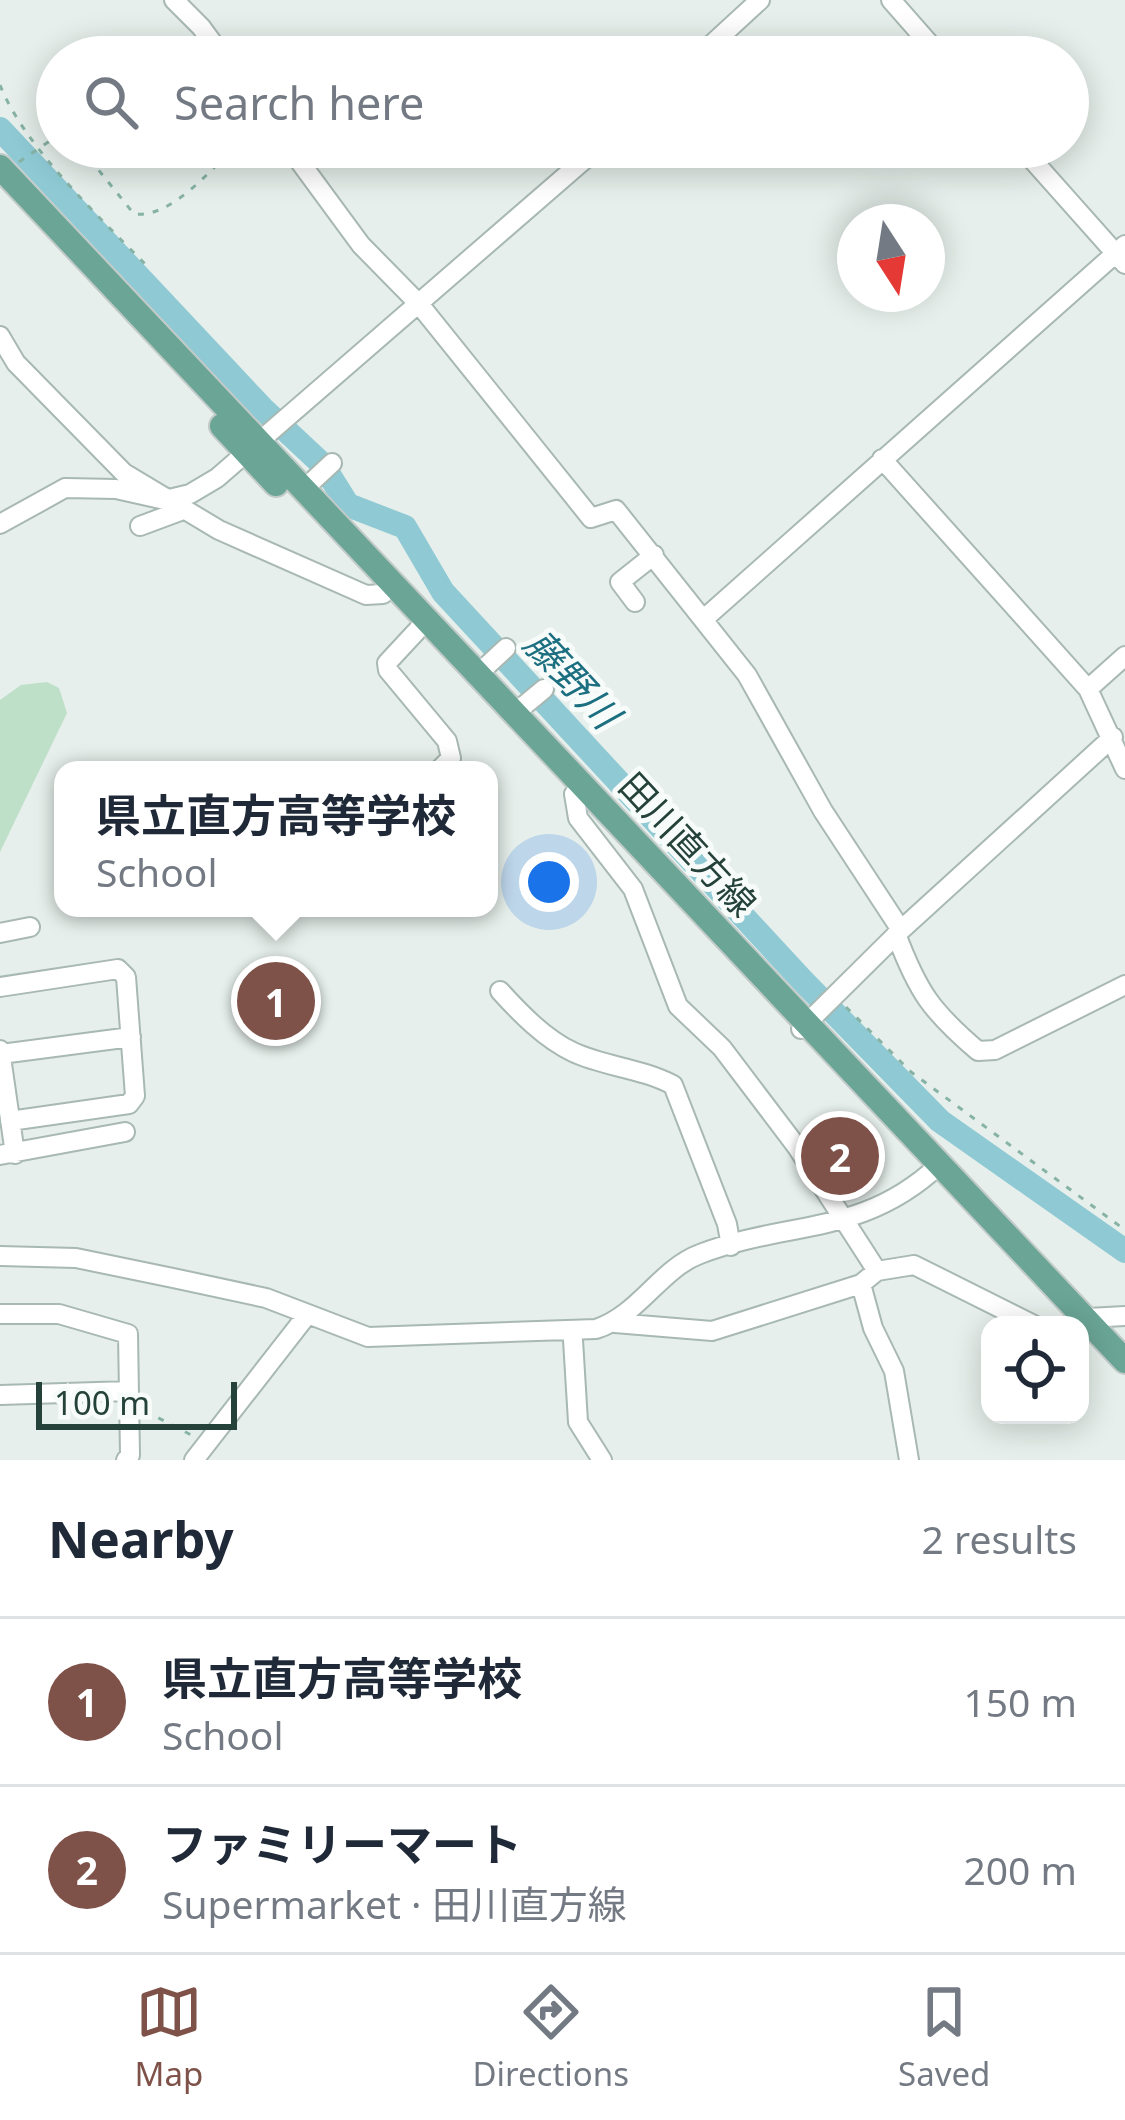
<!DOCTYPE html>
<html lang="en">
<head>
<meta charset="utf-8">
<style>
	body { margin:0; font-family:"Noto Sans","Noto Sans JP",sans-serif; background:#f2f2f3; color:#1f2937 }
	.controls { position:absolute; right:36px; bottom:36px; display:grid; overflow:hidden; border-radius:24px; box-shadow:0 6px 30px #0003 }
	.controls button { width:108px; height:108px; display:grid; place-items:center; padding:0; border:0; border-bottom:3px solid #e0e1e3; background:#fff; color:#1f2937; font:60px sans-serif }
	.compass { position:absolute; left:837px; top:204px; width:108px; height:108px; border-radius:50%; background:#fff; box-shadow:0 6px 30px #0003; rotate:168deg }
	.scale { position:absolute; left:36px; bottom:30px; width:201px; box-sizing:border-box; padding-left:12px; border:6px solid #24423a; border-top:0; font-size:33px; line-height:42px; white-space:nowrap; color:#24423a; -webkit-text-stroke:9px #f7fbf9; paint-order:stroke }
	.you { position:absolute; left:549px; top:882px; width:42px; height:42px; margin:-30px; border:9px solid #fff; border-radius:50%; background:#1a73e8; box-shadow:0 0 0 18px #1a73e833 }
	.badge { display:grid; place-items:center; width:78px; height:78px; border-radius:50%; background:#7f5249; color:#fff; font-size:39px; font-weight:700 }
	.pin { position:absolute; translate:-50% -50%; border:6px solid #fff; box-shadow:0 3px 12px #0006 }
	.popup { position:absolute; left:54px; top:761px; width:444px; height:156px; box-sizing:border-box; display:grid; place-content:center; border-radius:24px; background:#fff; filter:drop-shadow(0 3px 9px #0005); font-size:39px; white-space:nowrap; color:#747a83 }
	.popup b { font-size:45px; color:#1f2937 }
	.popup::after { content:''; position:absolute; left:50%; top:100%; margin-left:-24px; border:24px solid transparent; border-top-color:#fff }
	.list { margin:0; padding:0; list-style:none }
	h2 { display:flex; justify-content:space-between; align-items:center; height:156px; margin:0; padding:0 48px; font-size:51px }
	h2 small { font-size:39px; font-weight:400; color:#747a83 }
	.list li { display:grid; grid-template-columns:78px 1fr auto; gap:36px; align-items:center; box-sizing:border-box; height:168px; padding:0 48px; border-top:3px solid #e0e1e3 }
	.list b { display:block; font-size:45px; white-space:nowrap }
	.list p { margin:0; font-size:39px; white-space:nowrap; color:#747a83 }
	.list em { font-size:39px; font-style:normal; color:#747a83 }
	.icon { flex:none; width:66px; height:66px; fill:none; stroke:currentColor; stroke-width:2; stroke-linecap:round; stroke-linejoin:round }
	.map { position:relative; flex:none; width:1125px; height:1460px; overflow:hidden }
	.search { position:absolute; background:#fff; box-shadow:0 6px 30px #0003; left:36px; right:36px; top:36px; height:132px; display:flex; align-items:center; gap:30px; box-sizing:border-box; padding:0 42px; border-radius:66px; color:#747a83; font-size:45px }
	.sheet { height:492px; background:#fff }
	nav { display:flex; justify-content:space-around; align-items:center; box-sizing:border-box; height:168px; border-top:3px solid #e0e1e3; background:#fff; font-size:33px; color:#747a83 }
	nav a { display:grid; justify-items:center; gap:6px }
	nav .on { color:#7f5249 }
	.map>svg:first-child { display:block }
	.green { fill:#bfe0c8 }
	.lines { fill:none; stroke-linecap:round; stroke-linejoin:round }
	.river { stroke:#8ec9d4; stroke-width:24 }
	.minor-casing { stroke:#a8b8b2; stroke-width:22 }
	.major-casing { stroke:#c2cac8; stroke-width:28 }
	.path { stroke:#86b3a5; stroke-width:3; stroke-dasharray:6 9; stroke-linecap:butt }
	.minor { stroke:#fff; stroke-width:18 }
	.major { stroke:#6aa596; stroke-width:24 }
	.labels { text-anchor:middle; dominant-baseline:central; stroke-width:10; stroke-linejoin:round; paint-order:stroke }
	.street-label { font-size:36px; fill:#24423a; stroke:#f7fbf9 }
	.water-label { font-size:39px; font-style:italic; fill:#1c6f80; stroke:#f7fbf9 }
</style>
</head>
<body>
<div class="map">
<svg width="1125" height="1460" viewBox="0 0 1125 1460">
	<rect width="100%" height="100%" fill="#e6efeb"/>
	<path class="green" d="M47,682L59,688L67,713L0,852V700L21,685Z"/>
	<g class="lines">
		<path class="river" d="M0,129L263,409L323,465L348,505L405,527L443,592L802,980L940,1121L1125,1251"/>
		<defs>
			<path id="minor" d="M174,0L201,27L223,57
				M891,0L941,57
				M698,57L760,0
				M289,147L361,245L419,304L591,518L616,510L747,675L823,811L901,930
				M1021,147L1125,264
				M0,336L16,363L124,473L219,530L366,595L383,594
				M882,459L1088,689L1125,769
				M304,489L332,463
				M0,524L65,488L116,489L165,500L190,494L217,478L599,147
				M140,526L183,510
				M635,602L620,582L654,555
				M705,618L1125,245
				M426,621L387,663L388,670L447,741L451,758L439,770
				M478,674L506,648
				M1088,689L1125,656
				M515,713L544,689
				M583,785L574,794L578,818L633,889L678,1006L722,1048L797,1147L877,1271
				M0,933L30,927
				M896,934C918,992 931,1011 978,1051L995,1050L1125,985
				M0,987L118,969L126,977L135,1096L129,1104L10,1121
				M500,991C520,1013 545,1039 573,1052C605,1067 641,1068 673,1085L727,1224L731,1246
				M801,1029L901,930L1113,737
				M0,1050L15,1154
				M1,1054L131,1037
				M0,1155L125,1132
				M0,1256L76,1258L173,1278L266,1298L368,1337L596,1329C639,1315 660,1269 700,1254C788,1220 862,1237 939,1165
				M861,1284L873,1328L894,1371L909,1460
				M0,1314H59L128,1334L130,1455L126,1460
				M615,1323L712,1331L861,1284L877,1271L914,1265L1034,1325
				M1081,1323L1088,1318L1125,1316
				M573,1340L578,1422L602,1460
				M0,1395L129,1391
				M194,1460L307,1315"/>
			<path id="major" d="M0,167L1125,1361
				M222,426L276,484"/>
		</defs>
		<use href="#minor" class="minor-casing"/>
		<use href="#major" class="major-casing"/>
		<path class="path" d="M0,85C24,146 98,216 145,264
			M80,147L134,214C170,219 211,170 234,147
			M19,162L57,136
			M846,1007L911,1072L1125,1230
			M145,1411L195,1437"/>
		<use href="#minor" class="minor"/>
		<use href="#major" class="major"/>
	</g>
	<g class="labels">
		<g class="street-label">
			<text transform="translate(688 844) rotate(47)">田川直方線</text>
		</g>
		<g class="water-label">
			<text transform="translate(573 678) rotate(47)">藤野川</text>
		</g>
	</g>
</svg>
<div class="controls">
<button><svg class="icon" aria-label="locate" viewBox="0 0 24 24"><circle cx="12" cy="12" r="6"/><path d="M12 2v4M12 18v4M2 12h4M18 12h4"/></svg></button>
</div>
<svg class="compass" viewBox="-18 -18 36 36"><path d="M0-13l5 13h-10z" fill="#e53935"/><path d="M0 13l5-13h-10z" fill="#747a83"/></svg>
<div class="scale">100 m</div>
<div class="you"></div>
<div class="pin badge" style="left:276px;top:1001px">1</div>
<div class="popup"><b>県立直方高等学校</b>School</div>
<div class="pin badge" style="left:840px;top:1156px">2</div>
<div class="search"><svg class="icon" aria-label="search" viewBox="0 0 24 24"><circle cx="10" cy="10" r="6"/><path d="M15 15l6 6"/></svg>Search here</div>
</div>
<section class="sheet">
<h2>Nearby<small>2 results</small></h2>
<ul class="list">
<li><span class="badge">1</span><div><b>県立直方高等学校</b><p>School</p></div><em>150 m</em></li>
<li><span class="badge">2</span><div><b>ファミリーマート</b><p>Supermarket · 田川直方線</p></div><em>200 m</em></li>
</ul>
</section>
<nav>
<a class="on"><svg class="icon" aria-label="map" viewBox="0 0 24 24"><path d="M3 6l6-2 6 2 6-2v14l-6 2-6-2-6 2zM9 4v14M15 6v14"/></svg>Map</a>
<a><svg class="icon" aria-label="directions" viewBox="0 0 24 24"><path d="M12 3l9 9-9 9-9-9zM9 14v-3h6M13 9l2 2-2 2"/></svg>Directions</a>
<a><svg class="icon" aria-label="saved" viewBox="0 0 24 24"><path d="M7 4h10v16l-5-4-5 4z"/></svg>Saved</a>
</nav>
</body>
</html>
